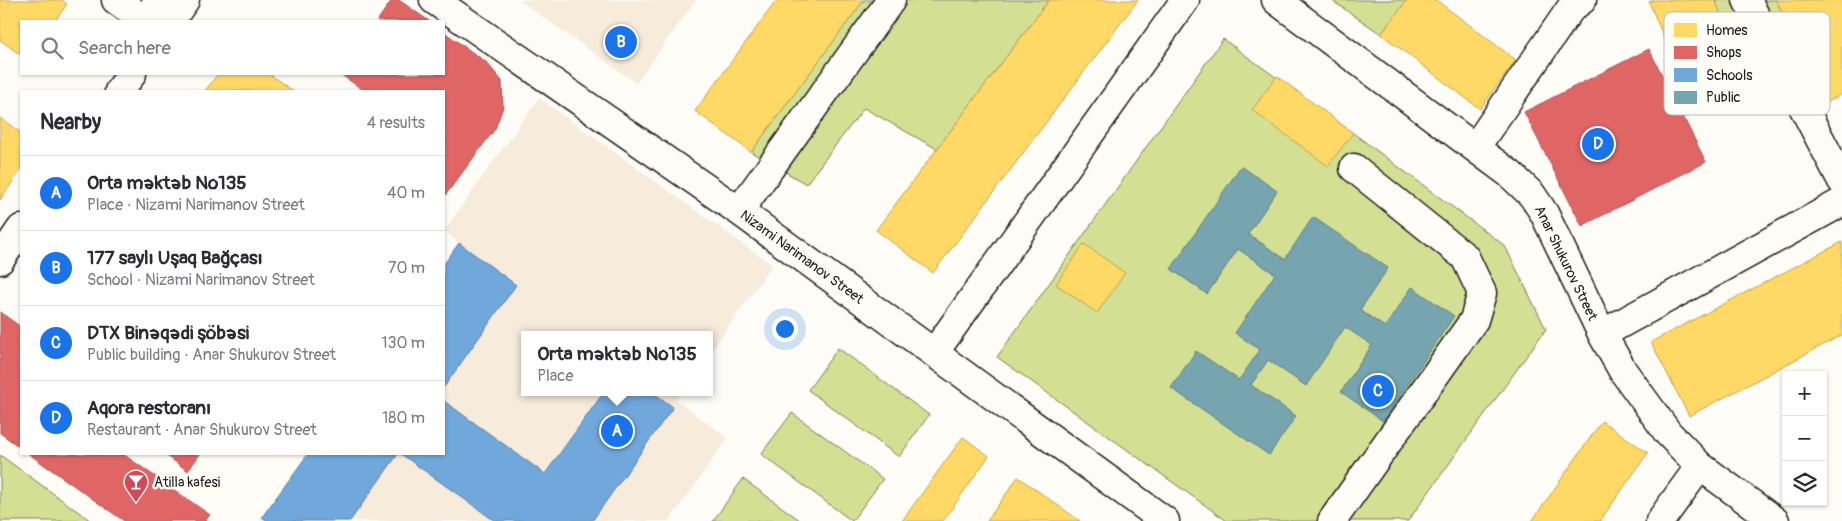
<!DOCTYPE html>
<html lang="en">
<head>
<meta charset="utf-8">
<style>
	body { margin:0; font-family:Pangolin,sans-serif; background:#f7f7f7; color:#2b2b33 }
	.controls { position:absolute; right:15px; bottom:15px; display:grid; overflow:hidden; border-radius:0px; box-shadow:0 1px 4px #0004 }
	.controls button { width:45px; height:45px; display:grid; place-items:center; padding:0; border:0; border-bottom:1px solid #e1e1e2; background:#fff; color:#2b2b33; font:25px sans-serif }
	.you { position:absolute; left:784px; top:328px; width:18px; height:18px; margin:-12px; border:4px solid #fff; border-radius:50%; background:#1a73e8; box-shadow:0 0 0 8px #1a73e833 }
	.badge { display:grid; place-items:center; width:32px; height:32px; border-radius:50%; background:#1a73e8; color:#fff; font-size:16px; font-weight:700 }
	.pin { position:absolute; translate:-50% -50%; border:2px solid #fff; box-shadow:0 1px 5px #0006 }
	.popup { position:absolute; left:521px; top:331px; width:192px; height:65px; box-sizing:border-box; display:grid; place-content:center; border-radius:0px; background:#fff; filter:drop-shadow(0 1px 4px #0005); font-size:16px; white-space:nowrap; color:#7c7c81 }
	.popup b { font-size:19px; color:#2b2b33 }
	.popup::after { content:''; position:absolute; left:50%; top:100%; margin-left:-10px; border:10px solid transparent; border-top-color:#fff }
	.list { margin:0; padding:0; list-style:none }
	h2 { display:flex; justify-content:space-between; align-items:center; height:65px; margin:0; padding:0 20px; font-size:21px }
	h2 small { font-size:16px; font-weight:400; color:#7c7c81 }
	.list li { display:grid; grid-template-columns:32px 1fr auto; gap:15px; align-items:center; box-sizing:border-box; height:75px; padding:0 20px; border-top:1px solid #e1e1e2 }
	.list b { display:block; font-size:19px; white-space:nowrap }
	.list p { margin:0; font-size:16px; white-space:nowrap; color:#7c7c81 }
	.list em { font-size:16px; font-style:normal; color:#7c7c81 }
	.icon { flex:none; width:28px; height:28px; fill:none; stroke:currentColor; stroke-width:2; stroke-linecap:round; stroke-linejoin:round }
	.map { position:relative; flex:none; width:1842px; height:521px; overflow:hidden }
	.search { position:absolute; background:#fff; box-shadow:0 1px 4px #0004; left:20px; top:20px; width:425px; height:55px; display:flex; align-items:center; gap:12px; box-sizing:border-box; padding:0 18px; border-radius:0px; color:#7c7c81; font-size:19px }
	.panel { position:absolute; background:#fff; box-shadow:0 1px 4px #0004; left:20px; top:90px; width:425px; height:365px; border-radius:0px }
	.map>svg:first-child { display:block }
	.built { fill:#f7ebdb }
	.green { fill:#d3df92; stroke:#787e57 }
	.homes { fill:#ffd966; stroke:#bba050 }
	.shops { fill:#e06666; stroke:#a55050 }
	.schools { fill:#6fa8dc; stroke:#567ea2 }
	.public { fill:#76a5af; stroke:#5b7c83 }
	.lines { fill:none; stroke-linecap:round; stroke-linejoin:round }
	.minor-casing { stroke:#1c1c1c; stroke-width:31 }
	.minor { stroke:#fdfcf7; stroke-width:28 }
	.labels { text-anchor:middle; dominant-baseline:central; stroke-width:5; stroke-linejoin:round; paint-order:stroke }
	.street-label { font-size:14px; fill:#1c1c1c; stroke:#fdfcf7 }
	.poi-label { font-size:14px; fill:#1c1c1c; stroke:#fdfcf7; text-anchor:start }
	.key { fill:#fdfcf7; stroke:#bab9b5; stroke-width:1 }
	.key-label { font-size:14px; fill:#1c1c1c }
</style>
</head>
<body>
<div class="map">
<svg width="1842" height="521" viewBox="0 0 1842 521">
	<rect width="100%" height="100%" fill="#fdfcf7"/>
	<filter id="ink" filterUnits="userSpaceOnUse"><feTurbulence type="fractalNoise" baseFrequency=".02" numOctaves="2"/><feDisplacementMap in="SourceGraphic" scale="10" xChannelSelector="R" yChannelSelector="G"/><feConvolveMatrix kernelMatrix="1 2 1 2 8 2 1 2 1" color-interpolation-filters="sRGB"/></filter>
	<g filter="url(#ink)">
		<path class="built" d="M519,0H696L636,83Z
			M539,98L772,265L710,352V335H524V392H681L676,400L728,438L669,521H260L308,454H444V264L459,243L444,231Z"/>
		<path class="green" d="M864,0H1049L937,149L864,108L806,184L751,152Z
			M1331,0H1407L1381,34Z
			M1715,0H1776L1802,51L1742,69Z
			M1223,39L1353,133L1505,246L1546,329L1408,521H1227L997,357Z
			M838,348L929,415L899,457L808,390Z
			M792,413L883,479L852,521L761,454Z
			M0,455L91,521H0Z
			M743,479L801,521H713Z"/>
		<path class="homes" d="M0,0H62L67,4L55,21H21V55L0,40Z
			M777,0H864L751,152L695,111Z
			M1049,0H1138L933,273L876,230Z
			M1407,0H1436L1516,60L1480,109L1381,34Z
			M1654,0H1715L1723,19L1666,43L1649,2Z
			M1776,0H1842V94L1828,102Z
			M218,74H269L293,91H205Z
			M1277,76L1353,133L1328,166L1252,110Z
			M0,118L21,133V170L0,200Z
			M1842,242V335L1689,416L1651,342Z
			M1084,244L1125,273L1097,313L1056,284Z
			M1602,421L1648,453L1600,521H1532Z
			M963,437L989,456L943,521H902Z
			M1018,477L1080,521H987Z"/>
		<path class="shops" d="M392,0H399L429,21H377Z
			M444,32L486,62L502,81L503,107L495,129L444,197V91H365L340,74H444Z
			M1649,49L1706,162L1582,226L1524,112Z
			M0,312L21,327V448L0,433Z
			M29,454H123L210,515L205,521H124Z
			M168,454H200L188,471L167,456Z"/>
		<path class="schools" d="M459,243L516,285L444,387V264Z
			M604,392H652L673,407L592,521H495L401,454H444V401L545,474Z
			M308,454H398L350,521H268L262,517Z"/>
		<path class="public" d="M1241,166L1277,191L1248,234L1285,259L1313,217L1388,268L1360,310L1385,327L1412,287L1454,316L1383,421L1341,392L1372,345L1345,327L1306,386L1268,360L1251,385L1296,416L1269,455L1171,388L1196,351L1239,380L1260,350L1235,333L1275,274L1238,249L1207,294L1171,269Z"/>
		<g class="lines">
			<defs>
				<path id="minor" d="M116,0L146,21
					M156,0L160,21
					M434,0L739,211L1165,521
					M1276,0L1510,174L1532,195L1544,213L1602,334L1623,371L1668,433L1700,466L1775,521
					M1747,0L1842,181
					M170,21L185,0
					M119,91L132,74
					M1475,148L1571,8L1582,0
					M739,211L891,0
					M0,260L21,229
					M1602,334L1842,202
					M934,353L1185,0
					M1332,521L1474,320L1482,293L1465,257L1354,168
					M1660,521L1700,466"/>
			</defs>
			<use href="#minor" class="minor-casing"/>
			<use href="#minor" class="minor"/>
		</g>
	</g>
	<defs>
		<symbol id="bar-pin" viewBox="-11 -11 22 30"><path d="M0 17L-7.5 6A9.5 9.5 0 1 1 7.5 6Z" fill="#d1495b" stroke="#fdfcf7"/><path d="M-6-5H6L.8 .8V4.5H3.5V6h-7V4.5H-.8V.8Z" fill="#fff"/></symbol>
	</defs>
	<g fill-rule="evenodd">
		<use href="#bar-pin" x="122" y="468" width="28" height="38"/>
	</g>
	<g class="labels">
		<g class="street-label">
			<text transform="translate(802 257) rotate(36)">Nizami Narimanov Street</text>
			<text transform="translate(1566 263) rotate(64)">Anar Shukurov Street</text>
		</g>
		<g class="poi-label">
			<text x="154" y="482">Atilla kafesi</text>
		</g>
	</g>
	<rect x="1664" y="12" width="166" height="103" rx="8" class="key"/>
	<rect x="1674" y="23" width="23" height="14" fill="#ffd966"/>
	<rect x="1674" y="46" width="23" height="13" fill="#e06666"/>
	<rect x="1674" y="68" width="23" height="14" fill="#6fa8dc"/>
	<rect x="1674" y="91" width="23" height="13" fill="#76a5af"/>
	<g class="key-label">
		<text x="1706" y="35">Homes</text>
		<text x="1706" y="57">Shops</text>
		<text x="1706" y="80">Schools</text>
		<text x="1706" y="102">Public</text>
	</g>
</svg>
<div class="controls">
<button>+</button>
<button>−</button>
<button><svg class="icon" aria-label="layers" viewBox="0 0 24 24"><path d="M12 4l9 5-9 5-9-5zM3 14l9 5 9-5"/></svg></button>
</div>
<div class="you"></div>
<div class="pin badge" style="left:617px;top:431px">A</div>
<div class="popup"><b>Orta məktəb №135</b>Place</div>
<div class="pin badge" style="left:621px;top:42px">B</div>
<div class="pin badge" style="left:1378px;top:391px">C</div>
<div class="pin badge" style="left:1598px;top:144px">D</div>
<div class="search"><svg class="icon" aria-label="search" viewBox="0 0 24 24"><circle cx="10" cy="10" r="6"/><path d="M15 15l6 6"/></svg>Search here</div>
<section class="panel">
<h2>Nearby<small>4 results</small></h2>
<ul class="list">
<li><span class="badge">A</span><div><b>Orta məktəb №135</b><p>Place · Nizami Narimanov Street</p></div><em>40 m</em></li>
<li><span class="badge">B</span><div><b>177 saylı Uşaq Bağçası</b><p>School · Nizami Narimanov Street</p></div><em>70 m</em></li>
<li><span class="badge">C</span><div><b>DTX Binəqədi şöbəsi</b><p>Public building · Anar Shukurov Street</p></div><em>130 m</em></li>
<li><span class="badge">D</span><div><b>Aqora restoranı</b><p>Restaurant · Anar Shukurov Street</p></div><em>180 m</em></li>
</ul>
</section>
</div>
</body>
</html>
